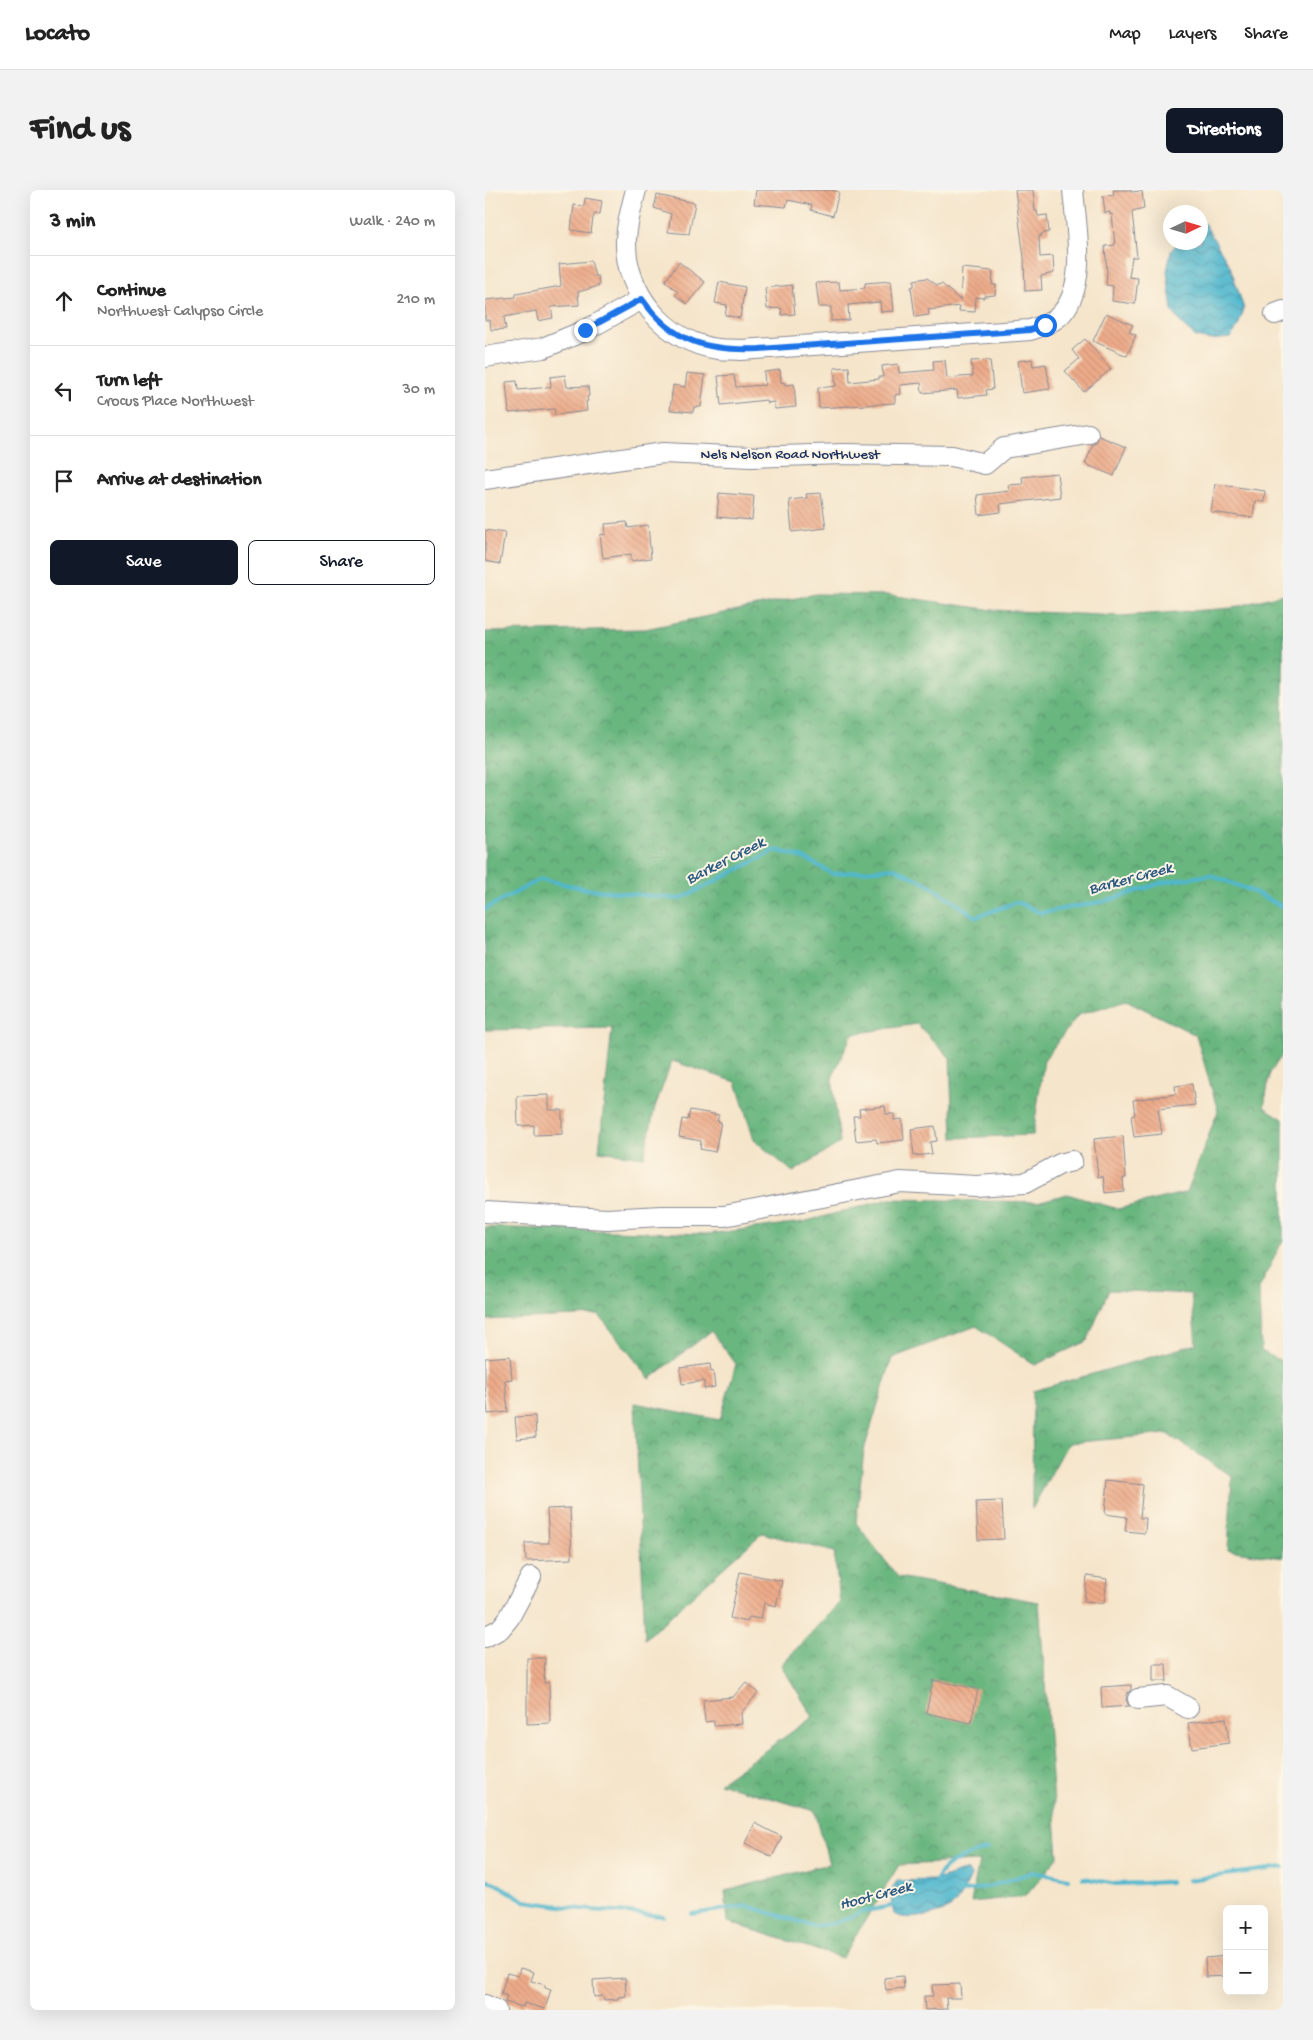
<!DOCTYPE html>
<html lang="en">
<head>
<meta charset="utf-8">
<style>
	body { margin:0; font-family:"Gochi Hand",sans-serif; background:#f2f2f2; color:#222 }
	.controls { position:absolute; right:15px; bottom:15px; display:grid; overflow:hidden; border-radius:8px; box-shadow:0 5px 20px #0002 }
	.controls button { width:45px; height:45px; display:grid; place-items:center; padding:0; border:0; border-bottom:1px solid #e0e0e0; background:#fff; color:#222; font:25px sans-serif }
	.compass { position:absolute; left:678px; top:15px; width:45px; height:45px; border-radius:50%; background:#fff; box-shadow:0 5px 20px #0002; rotate:86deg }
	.stop { position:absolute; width:15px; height:15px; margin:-11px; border:4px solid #1a73e8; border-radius:50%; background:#fff }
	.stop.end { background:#1a73e8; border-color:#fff; box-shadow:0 1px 5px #0008 }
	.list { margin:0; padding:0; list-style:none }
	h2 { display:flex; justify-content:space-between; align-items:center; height:65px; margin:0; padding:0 20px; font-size:21px }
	h2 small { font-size:16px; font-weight:400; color:#767676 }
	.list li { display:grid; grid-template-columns:32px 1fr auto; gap:15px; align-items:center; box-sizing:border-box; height:90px; padding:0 20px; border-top:1px solid #e0e0e0 }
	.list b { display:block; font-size:19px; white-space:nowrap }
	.list p { margin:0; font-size:16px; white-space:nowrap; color:#767676 }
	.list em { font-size:16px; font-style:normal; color:#767676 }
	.actions { display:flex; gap:10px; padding:15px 20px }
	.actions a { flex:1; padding:11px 0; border:1px solid #111827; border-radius:8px; text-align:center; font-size:18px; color:#111827 }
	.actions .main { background:#111827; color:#fff }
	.icon { flex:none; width:28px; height:28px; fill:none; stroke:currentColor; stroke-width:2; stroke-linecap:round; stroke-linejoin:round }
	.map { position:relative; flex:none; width:798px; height:1820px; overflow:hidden; border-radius:8px }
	header { display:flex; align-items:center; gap:30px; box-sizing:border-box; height:70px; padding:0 25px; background:#fff; border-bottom:1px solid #e0e0e0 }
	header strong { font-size:24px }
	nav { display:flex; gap:28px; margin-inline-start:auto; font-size:18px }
	.intro { display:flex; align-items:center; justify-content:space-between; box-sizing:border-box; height:120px; padding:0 30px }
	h1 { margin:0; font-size:35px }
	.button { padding:12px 22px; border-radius:8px; background:#111827; color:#fff; font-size:18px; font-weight:700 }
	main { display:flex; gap:30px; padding:0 30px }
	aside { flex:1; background:#fff; border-radius:8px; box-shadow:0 5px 20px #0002 }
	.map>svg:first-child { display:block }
	.forest { fill:url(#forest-crowns); stroke:#42726e }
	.water { fill:url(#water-waves); stroke:#367396 }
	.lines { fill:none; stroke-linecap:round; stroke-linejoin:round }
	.stream { stroke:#50b7ce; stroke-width:4 }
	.building { fill:url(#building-back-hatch) }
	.minor-casing { stroke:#888a94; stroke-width:22 }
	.minor { stroke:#fff; stroke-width:20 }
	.route { stroke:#1a73e8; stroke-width:6 }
	.labels { text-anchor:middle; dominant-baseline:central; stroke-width:4; stroke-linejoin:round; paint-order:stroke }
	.street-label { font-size:15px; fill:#1b2f5e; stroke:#fcf5e5 }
	.water-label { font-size:16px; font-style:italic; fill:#2b5880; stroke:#fcf5e5 }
</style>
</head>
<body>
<header>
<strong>Locato</strong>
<nav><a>Map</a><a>Layers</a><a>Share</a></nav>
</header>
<div class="intro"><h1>Find us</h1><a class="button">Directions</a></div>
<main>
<aside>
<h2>3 min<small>Walk · 240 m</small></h2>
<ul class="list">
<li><svg class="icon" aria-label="ahead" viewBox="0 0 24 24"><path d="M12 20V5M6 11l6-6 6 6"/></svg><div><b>Continue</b><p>Northwest Calypso Circle</p></div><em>210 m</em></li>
<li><svg class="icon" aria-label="left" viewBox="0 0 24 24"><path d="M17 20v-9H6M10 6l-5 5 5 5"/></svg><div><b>Turn left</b><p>Crocus Place Northwest</p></div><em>30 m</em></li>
<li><svg class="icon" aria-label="arrive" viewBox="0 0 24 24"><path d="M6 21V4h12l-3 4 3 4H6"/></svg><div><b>Arrive at destination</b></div></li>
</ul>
<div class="actions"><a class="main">Save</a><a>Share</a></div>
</aside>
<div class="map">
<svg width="798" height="1820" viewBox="0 0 798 1820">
	<defs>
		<pattern id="forest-crowns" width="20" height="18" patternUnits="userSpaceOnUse" patternTransform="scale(1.25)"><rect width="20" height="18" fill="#69b67f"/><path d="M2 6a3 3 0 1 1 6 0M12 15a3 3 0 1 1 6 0" fill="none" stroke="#56946b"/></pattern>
		<pattern id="water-waves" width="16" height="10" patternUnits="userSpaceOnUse" patternTransform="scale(1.25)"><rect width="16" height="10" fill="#50b7ce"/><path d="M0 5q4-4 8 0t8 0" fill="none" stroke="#4295aa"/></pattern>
		<pattern id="building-back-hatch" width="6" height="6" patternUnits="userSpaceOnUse" patternTransform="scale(1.25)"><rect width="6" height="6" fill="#edab89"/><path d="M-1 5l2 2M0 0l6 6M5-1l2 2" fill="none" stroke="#cb9379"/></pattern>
	</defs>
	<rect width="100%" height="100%" fill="#fcf5e5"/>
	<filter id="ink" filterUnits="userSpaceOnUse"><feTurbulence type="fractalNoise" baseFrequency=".02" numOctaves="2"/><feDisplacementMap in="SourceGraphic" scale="10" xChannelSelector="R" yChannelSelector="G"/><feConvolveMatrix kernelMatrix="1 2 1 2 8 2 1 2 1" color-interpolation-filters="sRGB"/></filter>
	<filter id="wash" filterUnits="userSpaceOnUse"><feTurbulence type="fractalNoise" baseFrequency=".0096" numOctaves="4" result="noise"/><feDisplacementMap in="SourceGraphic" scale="20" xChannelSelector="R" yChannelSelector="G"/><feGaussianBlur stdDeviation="1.12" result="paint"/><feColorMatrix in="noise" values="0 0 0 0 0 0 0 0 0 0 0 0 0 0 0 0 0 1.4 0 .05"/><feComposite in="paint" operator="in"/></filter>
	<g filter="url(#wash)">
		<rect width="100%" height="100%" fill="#f5e5cb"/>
		<path class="forest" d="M331,404L404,405L508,420L636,426L747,418L798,404V710L796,717L798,730V864L785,883L779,917L798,929V1050L774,1098L776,1161L798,1172V1368L743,1360L747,1286L682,1244L583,1253L547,1319L548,1201L711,1154L706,1104L624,1100L602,1151L550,1175L491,1136L407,1168L379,1260L371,1333L413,1387L554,1412L573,1667L541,1706L486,1712L494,1671L414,1675L357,1768L243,1732L240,1701L344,1674L330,1621L234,1593L328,1527L296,1475L355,1412L349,1362L277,1343L160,1449L150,1213L235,1230L251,1174L226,1141L165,1189L114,1125L0,1130V1037L222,1044L318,1032L404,1009L552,1012L582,1004L633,1019L702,1002L733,921L711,845L641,810L593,825L559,870L548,945L468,948L465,868L432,834L367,844L347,888L355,953L308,982L269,950L251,892L187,871L170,917L159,967L114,961L127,838L0,840V442L160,439Z"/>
		<path class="water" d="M719,33L745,76L759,119L753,136L745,148L725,150L711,147L700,138L687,121L682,81L686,61L692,53L716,52V35Z
			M482,1680L486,1686C484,1691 473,1711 470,1714C460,1725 421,1732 409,1724C406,1712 404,1700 412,1691L452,1690Z"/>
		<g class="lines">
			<path class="stream" d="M0,719L56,689L101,699L195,709L291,660L319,668L348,684L409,678L443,694L491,727L532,712L556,723L621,711L679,692L725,685L767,701L798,717
				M598,1688L631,1694L685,1692
				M0,1690L10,1693L40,1711L96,1719L178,1726
				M703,1690L798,1677
				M451,1694C454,1671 484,1666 502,1659
				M471,1703L507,1696L548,1682L583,1689
				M207,1724L262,1716L329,1736L351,1733L377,1722L411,1715"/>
		</g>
		<g id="blocks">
			<path class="building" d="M271,0H347L354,2L348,26L326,20L327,15L303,10L301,17L269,14Z
				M530,0H548L550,21H552L553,26L562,25L564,42L556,44L557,46H554L555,67L568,66L569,83L556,86L557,100L540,101L539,68Z
				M628,0H646V2L657,1L659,19L647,22L652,67H647L644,87L653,88L650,114L627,111L628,96L621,95L622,82L620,56L630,55L627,24L625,25V22L620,23L618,6L629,5Z
				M172,5L210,13L204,44L183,42L186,24L169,18Z
				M100,8L117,11L115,24H110L108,28L106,43L86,40L89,15L99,16Z
				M106,71L110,86H113L114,96L93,102L94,115L66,117L68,128L53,131L51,121L19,127L21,139L6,140L5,130H0V110L31,107V104L76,96L74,74Z
				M194,72L220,92L202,114L190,105L193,102L180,91Z
				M477,78L508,81L507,95H511L510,105L499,106V108L491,107L490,122L474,121L475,116L443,120L444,125L430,127L426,97L429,96V90L442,88L452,95L457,94L475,110Z
				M406,91L409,121L396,122L395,112L363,115L364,130L346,131V117H334L331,93L354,92L355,100L380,98V93Z
				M234,92L260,97L255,128L240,125L242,115L230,113Z
				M307,95L310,124L297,125L296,118L282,119L280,98Z
				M621,123L648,135L644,142L651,145L642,166L608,151Z
				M600,149L626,179L599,202L580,181L594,169L587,160Z
				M547,169L548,176L561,174L565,199L537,203L533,171Z
				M460,170L462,188L488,186L486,171L505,170L508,199L501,200L502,205L473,208L472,200L437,203L436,193L415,195L416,204L410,205V213L334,218L333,198L351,196L349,178L364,177L365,192L394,189V187H398L397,176L413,174L414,183L449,180L448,171Z
				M295,180L296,193L299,192L300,195L309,194L311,217L290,219L289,212L282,213L281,210L236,215L233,186L249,185L251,197L280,195L279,182Z
				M202,183L220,185L216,217H209L208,222L185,220L188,195L200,197Z
				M80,185L82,197L103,196L104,206L102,207L103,211L101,212L102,221L70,225L69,219L24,223L21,192L32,191L33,200L66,197L65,187Z
				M614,246L641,257L629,286L600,274L608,255L611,253Z
				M572,283L575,307L515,314L516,322L494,325L492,305L524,301L523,295L538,294L537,287Z
				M730,294L780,301L779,312L770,311L768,328L726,322Z
				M234,303L269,306L267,330L232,327Z
				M336,303L341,338L307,342L304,310L322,308L321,304Z
				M142,332L143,338L163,335L166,368L146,371V364L118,368L115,345L121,344L120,334Z
				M0,340L20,343L15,374L0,371Z
				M707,894L710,915L673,919L677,944L649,947L646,926L650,925L648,910L691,904L690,896Z
				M64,905V920H77V944L49,945V935L33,936L32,906Z
				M400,916L401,924H409V930L417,929L419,950L392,953L391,949L371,951L368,926H375L374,919Z
				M205,920L234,925L232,931L236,932L230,962L215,959L216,951L194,947L197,929L203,930Z
				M450,936L452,951L445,952L447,964L429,966L426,939Z
				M638,946L641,988H638L639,1001L620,1003L618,986L613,987L609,949Z
				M25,1166L27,1189L20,1190L23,1222L3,1224L0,1194V1168Z
				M225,1174L226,1182L228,1181L230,1197L219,1199V1191L197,1194L195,1178Z
				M50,1226L51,1247L32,1249L30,1227Z
				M623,1290L658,1294L655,1328H661L660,1343L640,1341L642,1327L620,1324Z
				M517,1311L519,1349L493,1350L491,1312Z
				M85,1318L87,1369L41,1371L40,1353H64L62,1319Z
				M255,1382L297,1391L291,1416L279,1413L276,1429L264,1427L262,1432L245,1428Z
				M602,1386L622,1389L619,1413L599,1411Z
				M42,1468H60L59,1493H64L65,1533L42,1534Z
				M668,1474H681L682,1491H668Z
				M448,1490L493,1499L486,1533L441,1523Z
				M261,1492L273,1503L256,1523L257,1534L229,1536V1531L220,1532L218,1510L248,1507Z
				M646,1495V1499L642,1504L641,1510L644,1516L617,1518L616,1497Z
				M741,1528L744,1553L707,1558L703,1533Z
				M270,1633L297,1647L287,1667L260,1653Z
				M742,1766V1786L721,1787L720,1768Z
				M35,1778L49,1782L46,1791L60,1795V1798L66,1799L60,1819L39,1813L38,1817L20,1812L22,1806L16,1804L22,1783L33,1786Z
				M418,1786L419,1798L401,1800L399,1788Z
				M140,1788L141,1806L133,1807V1809L119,1810L118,1806L109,1807L108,1790Z
				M475,1794L476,1808H461L462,1819L440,1820L439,1806H448L447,1795Z"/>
		</g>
	</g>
	<g filter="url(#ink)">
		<use href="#blocks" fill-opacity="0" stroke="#888a94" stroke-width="1"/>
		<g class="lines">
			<defs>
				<path id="minor" d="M151,0C147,15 142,33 141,49C139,102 180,152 233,159C240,160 248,159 256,160L545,140C554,137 565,134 573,127C604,100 591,37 588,0
					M790,124L798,121
					M0,167L58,158L101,140L157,109
					M0,289L178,263L266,267L359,264L467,266L500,274L519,258L603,244
					M0,1022L122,1029L176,1026H239L415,992L491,996L540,993L575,974L587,971
					M0,1447L15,1439L24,1428L46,1387
					M653,1509L682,1506L703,1518
					M0,1815L11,1820"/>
			</defs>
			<use href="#minor" class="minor-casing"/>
			<use href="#minor" class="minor"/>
		</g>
	</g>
	<g class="lines" filter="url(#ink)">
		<path class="route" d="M100,140L157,109C188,153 223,161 274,159L545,140L560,135"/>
	</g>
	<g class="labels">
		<g class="street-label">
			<text x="305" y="265">Nels Nelson Road Northwest</text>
		</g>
		<g class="water-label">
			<text transform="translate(241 672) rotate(-27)">Barker Creek</text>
			<text transform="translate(646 690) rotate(-15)">Barker Creek</text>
			<text transform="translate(391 1707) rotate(-15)">Hoot Creek</text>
		</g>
	</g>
</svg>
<div class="controls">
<button>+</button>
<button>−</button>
</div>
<svg class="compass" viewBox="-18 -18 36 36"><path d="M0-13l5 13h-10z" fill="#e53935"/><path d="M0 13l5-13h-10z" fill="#767676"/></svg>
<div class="stop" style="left:560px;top:135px"></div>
<div class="stop end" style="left:100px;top:140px"></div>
</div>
</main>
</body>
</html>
